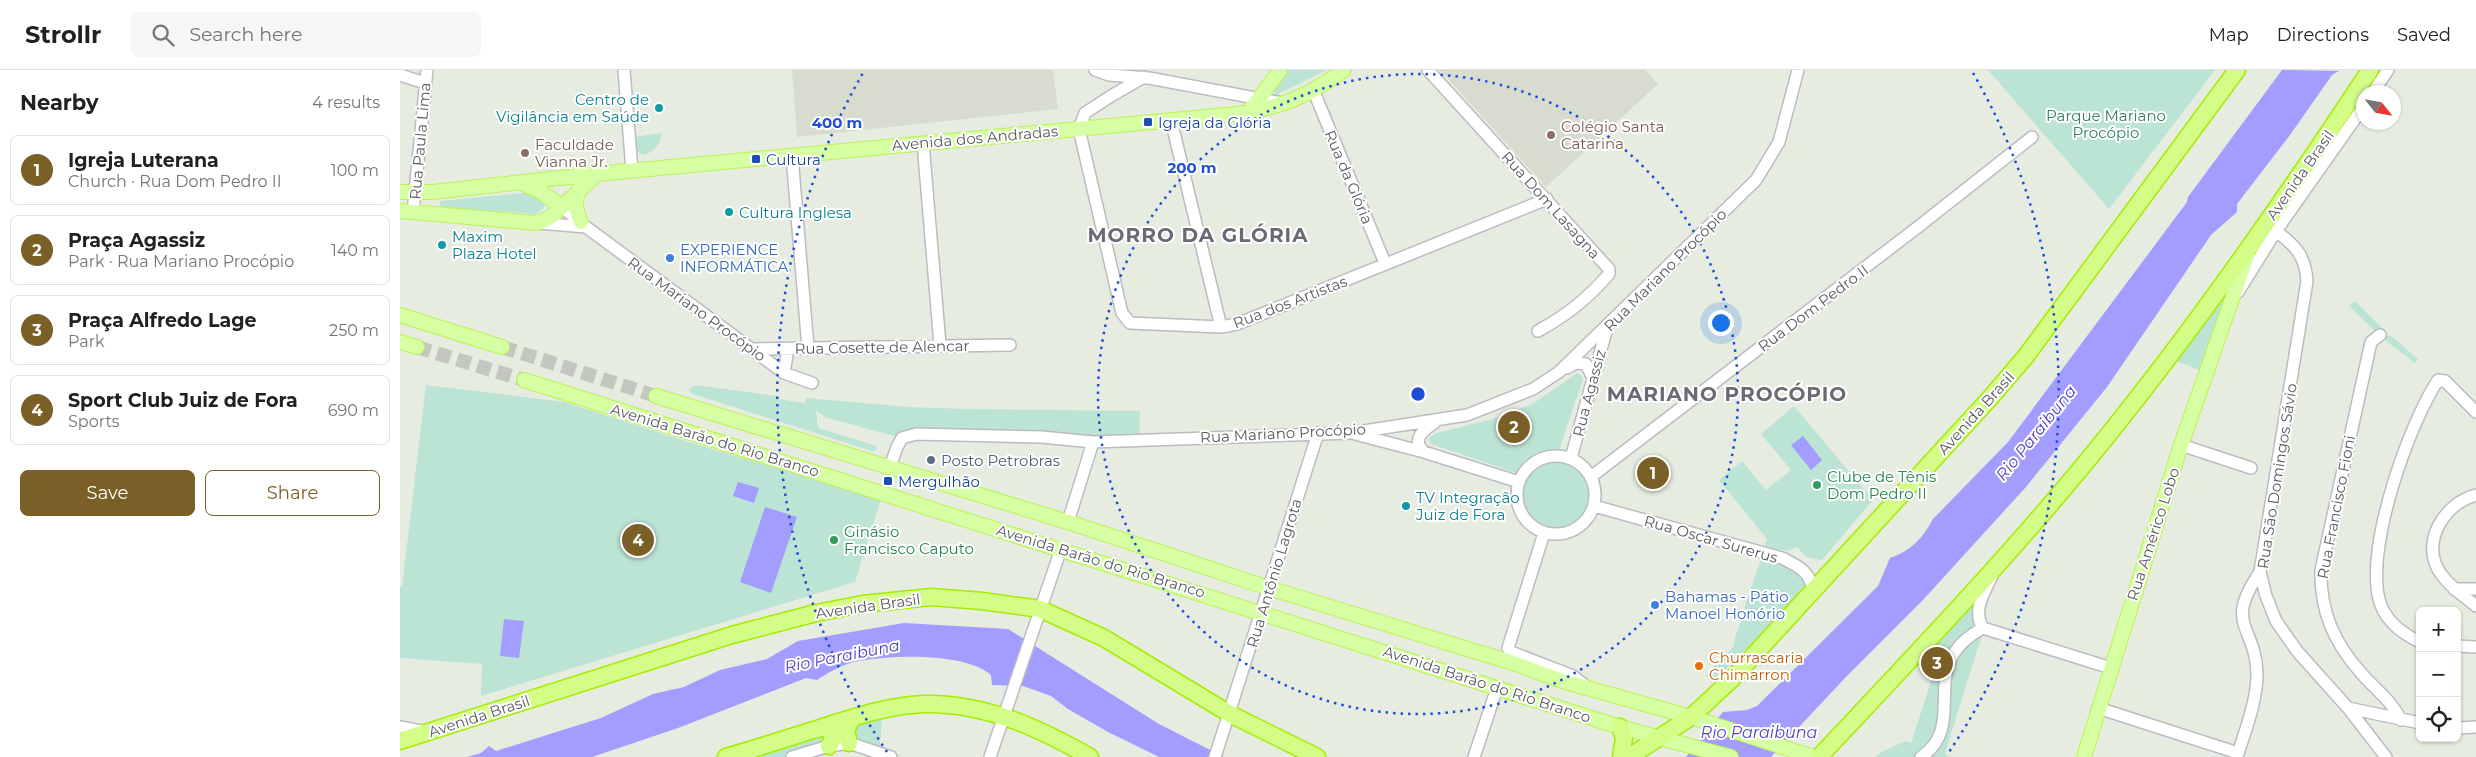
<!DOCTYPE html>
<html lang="en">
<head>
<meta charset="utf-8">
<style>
	body { margin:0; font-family:Montserrat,sans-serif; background:#f6f6f6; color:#202124 }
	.controls { position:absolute; right:15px; bottom:15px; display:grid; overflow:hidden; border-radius:8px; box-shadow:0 1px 4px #0004 }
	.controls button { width:45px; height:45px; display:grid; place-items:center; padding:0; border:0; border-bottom:1px solid #e0e0e0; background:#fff; color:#202124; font:25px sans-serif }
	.compass { position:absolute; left:1956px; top:15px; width:45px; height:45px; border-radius:50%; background:#fff; box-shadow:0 1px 4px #0004; rotate:121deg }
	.you { position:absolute; left:1320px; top:252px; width:18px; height:18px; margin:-12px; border:4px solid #fff; border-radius:50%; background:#1a73e8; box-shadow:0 0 0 8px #1a73e833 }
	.badge { display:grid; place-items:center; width:32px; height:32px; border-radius:50%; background:#7a6027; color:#fff; font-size:16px; font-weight:700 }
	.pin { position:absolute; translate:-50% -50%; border:2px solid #fff; box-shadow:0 1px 5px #0006 }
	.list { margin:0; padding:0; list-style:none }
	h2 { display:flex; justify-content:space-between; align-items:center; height:65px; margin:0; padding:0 20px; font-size:21px }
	h2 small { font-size:16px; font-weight:400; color:#757577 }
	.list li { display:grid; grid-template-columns:32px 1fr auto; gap:15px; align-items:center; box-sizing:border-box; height:70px; margin:0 10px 10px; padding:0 10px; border:1px solid #e0e0e0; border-radius:8px }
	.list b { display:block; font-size:19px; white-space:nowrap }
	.list p { margin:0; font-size:16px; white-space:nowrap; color:#757577 }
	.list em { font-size:16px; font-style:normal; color:#757577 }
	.actions { display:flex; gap:10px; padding:15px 20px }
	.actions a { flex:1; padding:11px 0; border:1px solid #7a6027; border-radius:8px; text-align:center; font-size:18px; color:#7a6027 }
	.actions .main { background:#7a6027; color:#fff }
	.icon { flex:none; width:28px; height:28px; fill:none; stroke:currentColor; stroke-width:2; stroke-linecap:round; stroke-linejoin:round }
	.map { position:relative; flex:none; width:2076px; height:687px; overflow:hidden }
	header { display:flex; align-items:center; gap:30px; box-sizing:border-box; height:70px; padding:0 25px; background:#fff; border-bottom:1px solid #e0e0e0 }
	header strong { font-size:24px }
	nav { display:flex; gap:28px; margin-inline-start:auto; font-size:18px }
	.search { width:350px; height:45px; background:#f6f6f6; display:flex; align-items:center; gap:12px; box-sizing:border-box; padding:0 18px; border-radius:8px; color:#757577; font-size:19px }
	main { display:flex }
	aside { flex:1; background:#fff }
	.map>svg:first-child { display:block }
	.education { fill:#d7dcce }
	.green { fill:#bce4d5 }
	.water { fill:#a29dff }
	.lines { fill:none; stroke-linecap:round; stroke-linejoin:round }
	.major-tunnel { stroke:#c4c7c0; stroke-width:14; stroke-dasharray:14 7; stroke-linecap:butt }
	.minor-casing { stroke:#bcbbc2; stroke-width:14 }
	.major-casing { stroke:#bdf154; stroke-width:16 }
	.highway-casing { stroke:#a6ec00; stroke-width:19 }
	.minor { stroke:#fff; stroke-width:11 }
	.major { stroke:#d5ffa2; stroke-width:14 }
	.highway { stroke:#d3fd87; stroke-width:16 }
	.ring { fill:none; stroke:#1d4ed8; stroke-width:2.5; stroke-dasharray:2.5 5 }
	.culture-dot { fill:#0f9aa8; stroke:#fff; stroke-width:2 }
	.transit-dot { fill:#1a4fb4; stroke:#fff; stroke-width:2 }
	.education-dot { fill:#8d6e63; stroke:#fff; stroke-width:2 }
	.shop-dot { fill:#3f7fe0; stroke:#fff; stroke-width:2 }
	.service-dot { fill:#5c6f8a; stroke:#fff; stroke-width:2 }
	.leisure-dot { fill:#2e9e5b; stroke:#fff; stroke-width:2 }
	.food-dot { fill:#e8710a; stroke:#fff; stroke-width:2 }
	.labels { text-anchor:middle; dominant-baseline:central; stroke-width:4; stroke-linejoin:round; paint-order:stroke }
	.culture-label { font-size:15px; fill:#0d838f; stroke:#fff; text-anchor:start }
	.park-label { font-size:15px; fill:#327f65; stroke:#fff }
	.transit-label { font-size:15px; fill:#164399; stroke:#fff; text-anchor:start }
	.education-label { font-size:15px; fill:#785e54; stroke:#fff; text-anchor:start }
	.street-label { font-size:15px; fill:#5a5961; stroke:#fff }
	.shop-label { font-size:15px; fill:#366cbe; stroke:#fff; text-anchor:start }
	.service-label { font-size:15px; fill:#4e5e75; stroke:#fff; text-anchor:start }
	.leisure-label { font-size:15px; fill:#27864d; stroke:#fff; text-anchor:start }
	.food-label { font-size:15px; fill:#c56008; stroke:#fff; text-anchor:start }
	.water-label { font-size:16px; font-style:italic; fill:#5040c2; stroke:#fff }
	.district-label { font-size:20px; font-weight:bold; letter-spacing:1px; fill:#6b6a73; stroke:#fff }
	.centre { fill:#1d4ed8; stroke:#fff; stroke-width:2.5 }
	.ring-label { font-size:15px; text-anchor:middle; font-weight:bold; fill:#1d4ed8; stroke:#fff; stroke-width:4; stroke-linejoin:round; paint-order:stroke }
</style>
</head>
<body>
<header>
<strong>Strollr</strong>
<div class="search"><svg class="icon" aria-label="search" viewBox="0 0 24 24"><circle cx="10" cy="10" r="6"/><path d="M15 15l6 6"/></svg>Search here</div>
<nav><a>Map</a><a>Directions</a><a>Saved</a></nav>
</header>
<main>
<aside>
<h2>Nearby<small>4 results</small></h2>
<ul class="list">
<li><span class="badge">1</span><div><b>Igreja Luterana</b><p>Church · Rua Dom Pedro II</p></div><em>100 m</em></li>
<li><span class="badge">2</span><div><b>Praça Agassiz</b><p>Park · Rua Mariano Procópio</p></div><em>140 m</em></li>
<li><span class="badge">3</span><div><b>Praça Alfredo Lage</b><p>Park</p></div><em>250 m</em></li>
<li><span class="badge">4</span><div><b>Sport Club Juiz de Fora</b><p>Sports</p></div><em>690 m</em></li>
</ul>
<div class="actions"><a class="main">Save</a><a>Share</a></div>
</aside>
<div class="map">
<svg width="2076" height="687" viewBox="0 0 2076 687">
	<rect width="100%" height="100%" fill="#e7ece0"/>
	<path class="education" d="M392,0H653L658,39L397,67Z
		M1040,0H1245L1258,14L1146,117Z"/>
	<path class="green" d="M885,0H924L925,1L876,25L873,20Z
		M1588,0H1815L1709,139Z
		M262,63C260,74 254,83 243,85L236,81L234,67Z
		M134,122L145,132L144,138L135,144L40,137V131Z
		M1830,210L1801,301L1772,289Z
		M1955,231L1983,259L1975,261L1949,236Z
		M1990,265L2018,289L2015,293L1982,268Z
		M1177,303L1181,305L1183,309L1158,383L1147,384L1137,388C1155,384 1173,383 1186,399C1195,410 1198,421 1196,434C1187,492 1091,471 1118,406L1116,403L1031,374L1028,369L1034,364L1103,346L1134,333Z
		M26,315L164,332L305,377L481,429L455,512L81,626L82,594L0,588V517H2Z
		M295,315L377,326L378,329L405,333L406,328L508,337L570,339L740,341L739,369L502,368L427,348L416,341L418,358L477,376L475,382L293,324L290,322V318Z
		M1394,336L1473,430L1422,490L1406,487L1397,477L1388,481L1364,477L1367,469L1319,410L1342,391L1366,420L1391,400L1361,364Z
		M1362,486L1398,498L1408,518L1312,613L1306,605L1334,576L1335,566L1346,540L1344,539Z
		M1592,503L1578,533L1582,557L1552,584L1543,653L1519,687H1476L1480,683L1505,671L1511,673L1535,599L1517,588Z
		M1583,562L1545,683L1549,687H1523L1538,675L1545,617L1554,584Z
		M483,641L479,683L449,673L448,656Z
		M423,657L434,667L392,687H326Z"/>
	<path class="water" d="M1882,0L1939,1L1932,5L1890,65L1837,134V142L1811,165L1707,317L1626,417L1522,531L1445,608L1371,687H1286L1323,642L1347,640L1357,636L1478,516L1490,488C1511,481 1523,468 1533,449L1608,372L1787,132L1788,127Z
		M1403,366L1422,390L1411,400L1391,375Z
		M338,412L359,418L354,433L333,426Z
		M365,437L397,447L371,523L340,512Z
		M104,549L124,551L119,588L100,586Z
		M504,553L608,559L759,654L824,687H759L708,662L668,639L651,626L623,616L592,615L591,605C565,582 492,585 459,591C445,593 429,602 417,610L406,608L278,658L192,687H67L81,683L89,676L96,681L201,648L253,624L284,617L320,600L367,589L398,571Z"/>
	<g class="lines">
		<path class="major-tunnel" d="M17,277L124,310
			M102,277L256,326"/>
		<defs>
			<path id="minor" d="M224,0L232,101
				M695,0L709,5L749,8L882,33
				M1028,0L1209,199V204C1187,229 1167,245 1138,261
				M0,5L25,13
				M744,7L711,26L685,43L679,59L722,243L730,253L821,257L837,254L1147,129
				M914,22L985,193
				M1973,22L1988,0
				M771,50L821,257
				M523,73L540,275
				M392,86L408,278
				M161,136L186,157L384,303L412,313
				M13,142L27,0
				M138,153L186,157
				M1866,153C1889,172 1905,179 1907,211L1860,502L1866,526L1876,551L1897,581L1948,638L2020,653
				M1838,222L1876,161L1964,36
				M1980,265L1971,272L1921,500C1920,541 1934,573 1962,604C1976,620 1991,630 2001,650
				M354,279L610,275
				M1167,298L1176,293L1186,294L1193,308
				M384,303L388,279
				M955,364L1024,382L1119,412
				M1781,375L1851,398
				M1024,382C1011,370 1023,360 1034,353
				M1117 425a39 39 0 1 1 78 0a39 39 0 1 1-78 0Z
				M1171,388L1207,258
				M490,397L497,377L502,368L516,364L641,367L693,372L951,363L1067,345L1133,319L1159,302L1356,110L1379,72L1398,0
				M1192,406L1518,157L1632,67
				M2076,425C2044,433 2019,474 2041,504C2050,517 2064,526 2076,536
				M1194,436L1382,488C1398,496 1411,502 1413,521
				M668,452L693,372
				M1144,463L1108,578L1111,582L1173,606L1187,617
				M2054,519H2076
				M1583,558L1711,598
				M1583,558C1572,541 1584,523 1592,506
				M2020,572C2001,563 1984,550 1979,529C1966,476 2008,356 2038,310L2045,311L2076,342
				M2057,576L2076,577
				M1698,638L1838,683
				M1948,638L1986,687
				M0,657L27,662
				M2057,658L2076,657
				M392,687L429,676L449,673L491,687
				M590,687L661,479
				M815,687L918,363
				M1074,687L1097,618
				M1521,687C1571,653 1513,595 1583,558
				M1837,687C1845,661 1857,631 1857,604C1856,555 1823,556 1860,502"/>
			<path id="major" d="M849,42L880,0
				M124,114L141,122L161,136
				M180,118C174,131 175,139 181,152
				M0,122H32L196,104L837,44C882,37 907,27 944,0
				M0,141L137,153L151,147L196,105
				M0,245L102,277
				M0,272L17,277
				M124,310L1220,657L1331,687
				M256,326L668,452L869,518L1113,593L1162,611L1291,647L1413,687
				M1684,687L1781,375L1847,186"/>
			<path id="highway" d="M423,657L433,662L434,667L429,676
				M1220,657L1224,668L1221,687
				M0,671L332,565L416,543L463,534L531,527L582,531L640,539L704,568L830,644L917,687
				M449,673L446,661L452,648
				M326,687C354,679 382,670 410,661C446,650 486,635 525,634C585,633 639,658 690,687
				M1229,687L1291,647L1331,610L1591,327L1626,286L1837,0
				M1419,687C1510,590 1602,494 1687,391C1789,267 1882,134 1970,0"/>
		</defs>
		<use href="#minor" class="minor-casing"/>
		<use href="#major" class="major-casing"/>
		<use href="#highway" class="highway-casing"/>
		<use href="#minor" class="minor"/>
		<use href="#major" class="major"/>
		<use href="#highway" class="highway"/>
	</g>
	<g class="ring">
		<circle cx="1018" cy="324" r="320"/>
		<path d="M487 682A641 641 0 0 1 463 3M1573 3A641 641 0 0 1 1549 682"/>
	</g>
	<g class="culture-dot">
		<circle cx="259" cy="38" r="5"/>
		<circle cx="329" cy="142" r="5"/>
		<circle cx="42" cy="175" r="5"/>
		<circle cx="1006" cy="436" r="5"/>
	</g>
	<g class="transit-dot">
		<rect x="743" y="47" width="10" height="10" rx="2.5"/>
		<rect x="351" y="84" width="10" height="10" rx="2.5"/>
		<rect x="483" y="406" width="10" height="10" rx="2.5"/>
	</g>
	<g class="education-dot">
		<circle cx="1151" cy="65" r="5"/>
		<circle cx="125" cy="83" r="5"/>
	</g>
	<g class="shop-dot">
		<circle cx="270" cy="188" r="5"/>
		<circle cx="1255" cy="535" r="5"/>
	</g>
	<circle class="service-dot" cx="531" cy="390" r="5"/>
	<g class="leisure-dot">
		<circle cx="1417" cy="415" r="5"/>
		<circle cx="434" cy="470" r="5"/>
	</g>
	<circle class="food-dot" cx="1299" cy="596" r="5"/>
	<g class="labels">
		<g class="culture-label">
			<text x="249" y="29" text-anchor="end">Centro de<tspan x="249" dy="17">Vigilância em Saúde</tspan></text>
			<text x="339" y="142">Cultura Inglesa</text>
			<text x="52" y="166">Maxim<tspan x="52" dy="17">Plaza Hotel</tspan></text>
			<text x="1016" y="427">TV Integração<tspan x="1016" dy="17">Juiz de Fora</tspan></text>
		</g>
		<g class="park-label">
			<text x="1706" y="45">Parque Mariano<tspan x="1706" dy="17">Procópio</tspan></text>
		</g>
		<g class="transit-label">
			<text x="758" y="52">Igreja da Glória</text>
			<text x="366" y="89">Cultura</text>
			<text x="498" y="411">Mergulhão</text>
		</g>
		<g class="education-label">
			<text x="1161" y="56">Colégio Santa<tspan x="1161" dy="17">Catarina</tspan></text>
			<text x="135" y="74">Faculdade<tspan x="135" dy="17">Vianna Jr.</tspan></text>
		</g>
		<g class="street-label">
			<text transform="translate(575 68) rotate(-5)">Avenida dos Andradas</text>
			<text transform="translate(20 71) rotate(-85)">Rua Paula Lima</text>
			<text transform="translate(1900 105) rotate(-55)">Avenida Brasil</text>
			<text transform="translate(949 107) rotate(67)">Rua da Glória</text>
			<text transform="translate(1151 135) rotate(48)">Rua Dom Lasagna</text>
			<text transform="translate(1265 200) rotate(-45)">Rua Mariano Procópio</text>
			<text transform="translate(890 232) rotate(-21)">Rua dos Artistas</text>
			<text transform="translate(1413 238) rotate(-37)">Rua Dom Pedro II</text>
			<text transform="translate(297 239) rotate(36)">Rua Mariano Procópio</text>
			<text transform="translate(482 277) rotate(-1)">Rua Cosette de Alencar</text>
			<text transform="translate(1189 323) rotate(-75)">Rua Agassiz</text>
			<text transform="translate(1576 343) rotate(-48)">Avenida Brasil</text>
			<text transform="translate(883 363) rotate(-3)">Rua Mariano Procópio</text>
			<text transform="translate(315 370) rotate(17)">Avenida Barão do Rio Branco</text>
			<text transform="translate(1877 406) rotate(-81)">Rua São Domingos Sávio</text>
			<text transform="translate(1936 437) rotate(-79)">Rua Francisco Fioni</text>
			<text transform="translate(1753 464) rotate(-72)">Rua Américo Lobo</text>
			<text transform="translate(1311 469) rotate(16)">Rua Oscar Surerus</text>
			<text transform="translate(701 491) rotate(17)">Avenida Barão do Rio Branco</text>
			<text transform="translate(874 503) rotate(-73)">Rua Antônio Lagrota</text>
			<text transform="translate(468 536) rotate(-8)">Avenida Brasil</text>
			<text transform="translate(1087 614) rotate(18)">Avenida Barão do Rio Branco</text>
			<text transform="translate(79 646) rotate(-18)">Avenida Brasil</text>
		</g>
		<g class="shop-label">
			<text x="280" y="179">EXPERIENCE<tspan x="280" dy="17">INFORMÁTICA</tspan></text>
			<text x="1265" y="526">Bahamas - Pátio<tspan x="1265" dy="17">Manoel Honório</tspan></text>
		</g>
		<g class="service-label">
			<text x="541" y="390">Posto Petrobras</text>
		</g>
		<g class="leisure-label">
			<text x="1427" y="406">Clube de Tênis<tspan x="1427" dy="17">Dom Pedro II</tspan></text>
			<text x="444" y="461">Ginásio<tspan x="444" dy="17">Francisco Caputo</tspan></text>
		</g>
		<g class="food-label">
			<text x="1309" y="587">Churrascaria<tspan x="1309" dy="17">Chimarron</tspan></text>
		</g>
		<g class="water-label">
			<text transform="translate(1636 363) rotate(-51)">Rio Paraibuna</text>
			<text transform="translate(442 586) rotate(-11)">Rio Paraibuna</text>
			<text x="1359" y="662">Rio Paraibuna</text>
		</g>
		<g class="district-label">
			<text x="798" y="165">MORRO DA GLÓRIA</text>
			<text x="1327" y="324">MARIANO PROCÓPIO</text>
		</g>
	</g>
	<circle cx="1018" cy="324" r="8" class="centre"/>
	<g class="ring-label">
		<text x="437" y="58">400 m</text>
		<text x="792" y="103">200 m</text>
	</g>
</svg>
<div class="controls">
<button>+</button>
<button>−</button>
<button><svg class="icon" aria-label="locate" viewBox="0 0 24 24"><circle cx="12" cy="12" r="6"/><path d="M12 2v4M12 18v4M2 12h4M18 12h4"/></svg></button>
</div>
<svg class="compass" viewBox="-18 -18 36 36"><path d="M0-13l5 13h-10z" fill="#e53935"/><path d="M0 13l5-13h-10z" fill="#757577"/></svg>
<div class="you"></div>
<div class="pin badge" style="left:1253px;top:403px">1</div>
<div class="pin badge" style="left:1114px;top:357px">2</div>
<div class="pin badge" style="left:1537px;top:593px">3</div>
<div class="pin badge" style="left:238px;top:470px">4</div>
</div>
</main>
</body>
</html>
